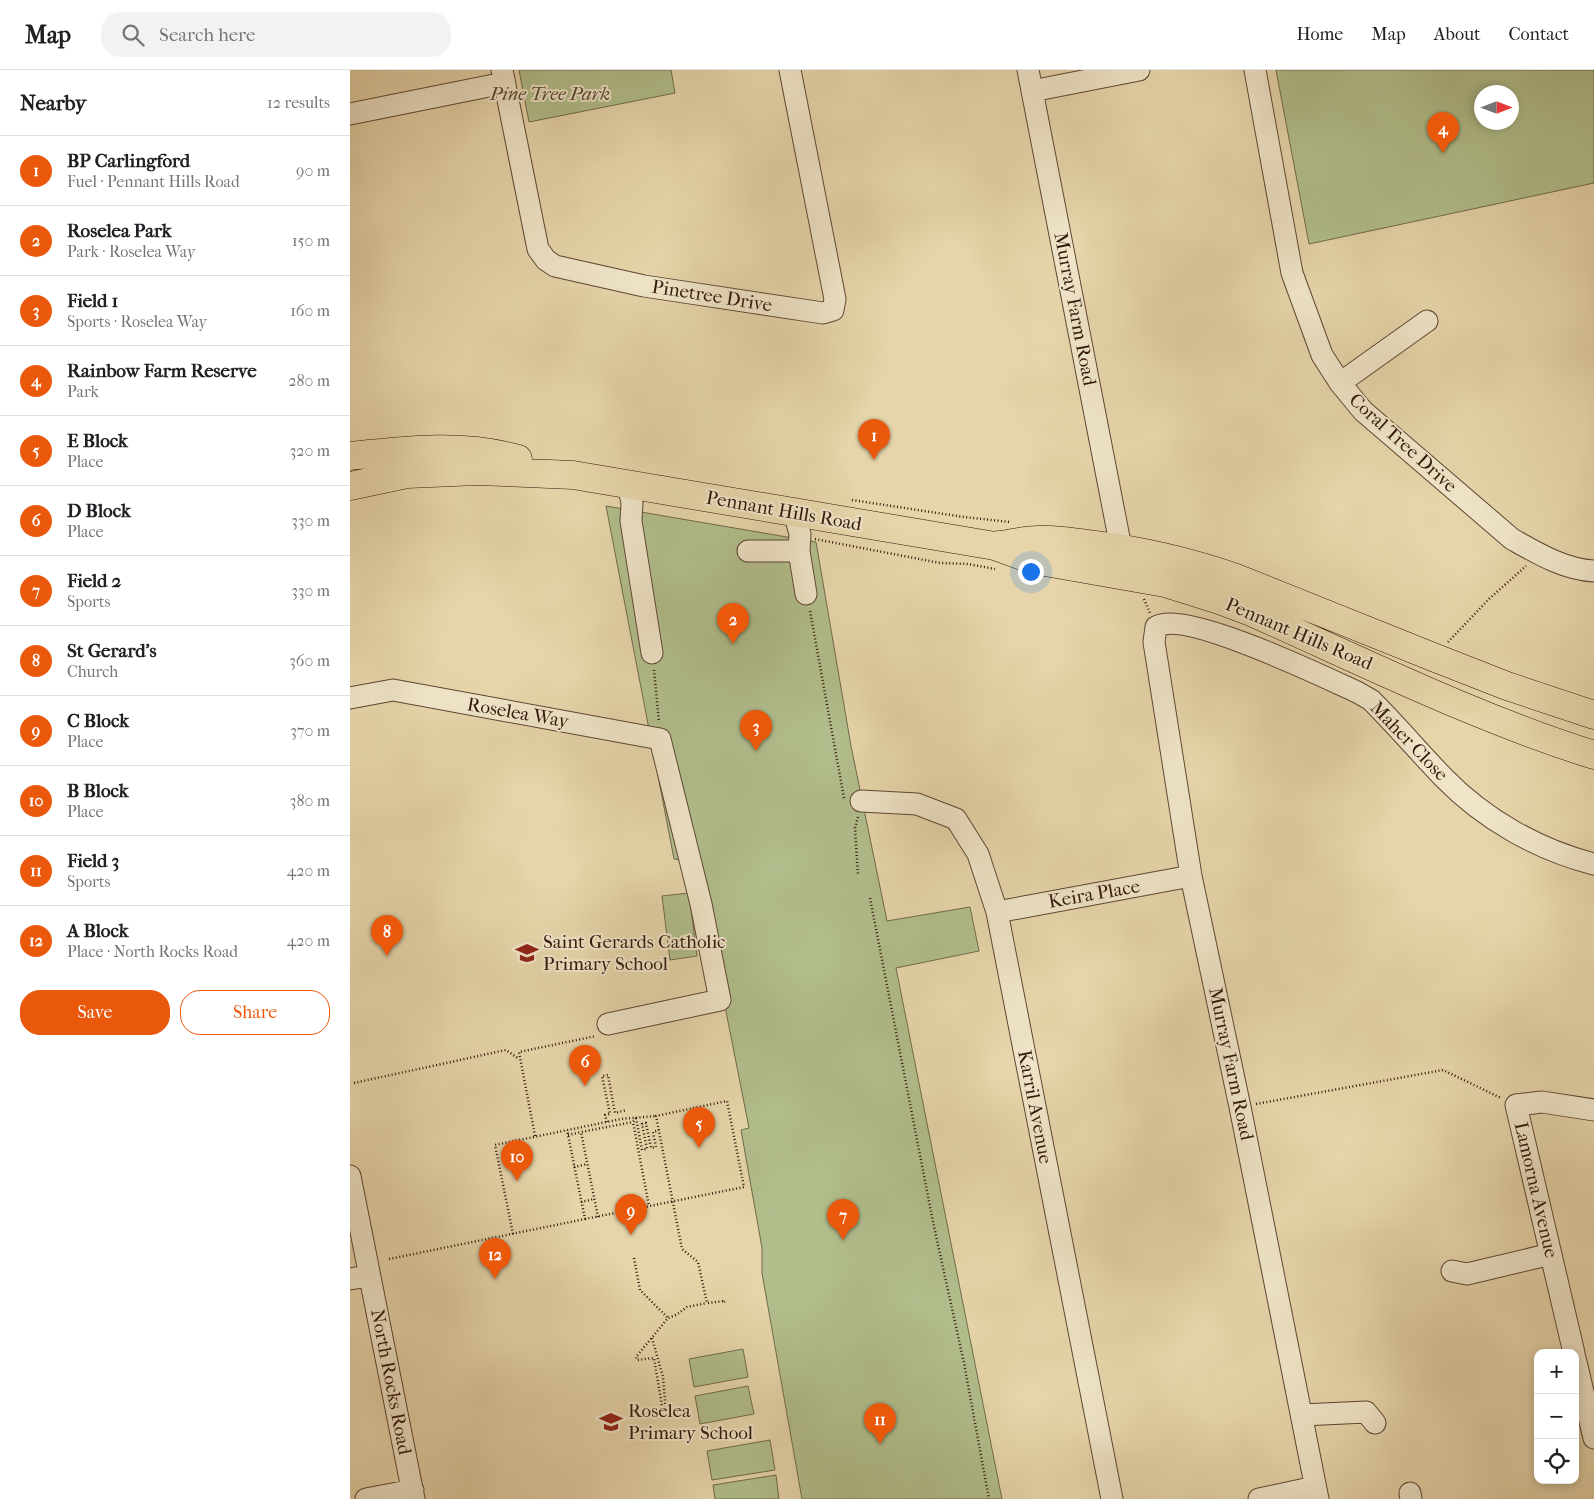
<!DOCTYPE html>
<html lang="en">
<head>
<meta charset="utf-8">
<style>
	body { margin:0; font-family:"IM FELL French Canon",serif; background:#f2f2f2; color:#202124 }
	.controls { position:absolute; right:15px; bottom:15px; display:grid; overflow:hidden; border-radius:10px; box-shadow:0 2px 8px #0003 }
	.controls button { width:45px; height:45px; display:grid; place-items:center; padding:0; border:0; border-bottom:1px solid #e0e0e0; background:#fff; color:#202124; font:25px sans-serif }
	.compass { position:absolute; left:1124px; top:15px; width:45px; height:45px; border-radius:50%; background:#fff; box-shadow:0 2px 8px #0003; rotate:90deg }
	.you { position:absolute; left:680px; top:501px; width:18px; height:18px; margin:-12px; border:4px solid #fff; border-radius:50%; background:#1a73e8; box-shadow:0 0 0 8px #1a73e833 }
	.badge { display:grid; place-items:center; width:32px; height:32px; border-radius:50%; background:#ea580c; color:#fff; font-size:16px; font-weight:700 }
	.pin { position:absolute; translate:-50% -41px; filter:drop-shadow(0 1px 2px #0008) }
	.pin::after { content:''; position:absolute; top:26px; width:18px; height:15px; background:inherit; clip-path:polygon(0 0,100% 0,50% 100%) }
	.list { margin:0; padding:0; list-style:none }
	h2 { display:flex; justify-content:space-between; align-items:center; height:65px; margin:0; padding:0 20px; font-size:21px }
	h2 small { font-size:16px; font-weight:400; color:#757577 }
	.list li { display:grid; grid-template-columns:32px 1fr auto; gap:15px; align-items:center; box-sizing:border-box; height:70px; padding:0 20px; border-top:1px solid #e0e0e0 }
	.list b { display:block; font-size:19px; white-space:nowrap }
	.list p { margin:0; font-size:16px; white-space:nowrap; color:#757577 }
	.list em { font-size:16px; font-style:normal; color:#757577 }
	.actions { display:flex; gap:10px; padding:15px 20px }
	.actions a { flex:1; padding:11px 0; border:1px solid #ea580c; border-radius:20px; text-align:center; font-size:18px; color:#ea580c }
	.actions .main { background:#ea580c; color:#fff }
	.icon { flex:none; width:28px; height:28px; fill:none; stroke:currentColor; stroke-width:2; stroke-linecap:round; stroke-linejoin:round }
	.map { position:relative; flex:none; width:1244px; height:1429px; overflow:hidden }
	header { display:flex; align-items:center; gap:30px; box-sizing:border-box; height:70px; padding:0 25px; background:#fff; border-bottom:1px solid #e0e0e0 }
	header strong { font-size:24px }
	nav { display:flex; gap:28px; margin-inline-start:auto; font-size:18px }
	.search { width:350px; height:45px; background:#f2f2f2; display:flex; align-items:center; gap:12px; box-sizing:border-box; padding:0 18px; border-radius:20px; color:#757577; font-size:19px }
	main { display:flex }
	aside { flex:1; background:#fff }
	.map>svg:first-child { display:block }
	.green { fill:#b1be8c; stroke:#716a4c; fill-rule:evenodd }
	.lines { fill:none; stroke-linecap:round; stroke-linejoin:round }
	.minor-casing { stroke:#5e4633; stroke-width:23 }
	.highway-casing { stroke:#31170b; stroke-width:29 }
	.path { stroke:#31170b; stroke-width:2.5; stroke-dasharray:1 2.5; stroke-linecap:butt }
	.minor { stroke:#efe4c8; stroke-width:21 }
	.highway { stroke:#e6d5aa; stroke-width:28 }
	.labels { text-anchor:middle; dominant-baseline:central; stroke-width:4; stroke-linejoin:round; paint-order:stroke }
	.park-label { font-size:19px; font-style:italic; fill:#574932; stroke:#efe4c8 }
	.street-label { font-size:19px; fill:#31170b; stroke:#efe4c8 }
	.poi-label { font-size:19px; fill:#31170b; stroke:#efe4c8; text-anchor:start }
</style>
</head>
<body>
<header>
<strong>Map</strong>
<div class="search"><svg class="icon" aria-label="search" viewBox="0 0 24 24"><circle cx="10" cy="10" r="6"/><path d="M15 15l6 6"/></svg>Search here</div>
<nav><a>Home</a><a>Map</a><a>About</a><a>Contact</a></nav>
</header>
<main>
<aside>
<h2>Nearby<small>12 results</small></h2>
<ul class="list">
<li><span class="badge">1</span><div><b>BP Carlingford</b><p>Fuel · Pennant Hills Road</p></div><em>90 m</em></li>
<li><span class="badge">2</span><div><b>Roselea Park</b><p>Park · Roselea Way</p></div><em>150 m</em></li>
<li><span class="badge">3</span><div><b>Field 1</b><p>Sports · Roselea Way</p></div><em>160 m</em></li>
<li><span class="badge">4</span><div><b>Rainbow Farm Reserve</b><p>Park</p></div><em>280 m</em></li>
<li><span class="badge">5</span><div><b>E Block</b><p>Place</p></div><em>320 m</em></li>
<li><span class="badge">6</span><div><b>D Block</b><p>Place</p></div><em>330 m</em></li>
<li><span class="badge">7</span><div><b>Field 2</b><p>Sports</p></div><em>330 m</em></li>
<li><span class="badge">8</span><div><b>St Gerard's</b><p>Church</p></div><em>360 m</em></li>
<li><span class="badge">9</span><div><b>C Block</b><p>Place</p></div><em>370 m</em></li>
<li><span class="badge">10</span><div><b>B Block</b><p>Place</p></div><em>380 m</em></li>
<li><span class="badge">11</span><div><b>Field 3</b><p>Sports</p></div><em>420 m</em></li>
<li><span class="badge">12</span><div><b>A Block</b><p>Place · North Rocks Road</p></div><em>420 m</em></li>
</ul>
<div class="actions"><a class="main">Save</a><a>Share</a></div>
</aside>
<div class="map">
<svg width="1244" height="1429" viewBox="0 0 1244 1429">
	<rect width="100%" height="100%" fill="#e6d5aa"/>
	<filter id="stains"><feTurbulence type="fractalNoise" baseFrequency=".004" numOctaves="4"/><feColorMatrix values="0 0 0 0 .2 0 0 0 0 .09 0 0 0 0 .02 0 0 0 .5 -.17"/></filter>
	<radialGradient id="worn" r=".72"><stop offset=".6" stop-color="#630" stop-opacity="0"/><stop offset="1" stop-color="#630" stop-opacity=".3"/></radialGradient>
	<path class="green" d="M169,0H321L325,23L179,52Z
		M926,0H1244V113L959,174ZM1132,22H1162V52H1132Z
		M256,436L466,472L501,676L537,851L620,837L629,881L546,898L652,1429H452L412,1203V1178L391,1060L399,1058L372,921L337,791L324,789Z
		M339,823L347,886L320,890L312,826Z
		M393,1279L398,1307L344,1317L339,1289Z
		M398,1316L404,1344L350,1354L345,1326Z
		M420,1370L425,1400L362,1410L357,1381Z
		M426,1405L429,1429H365L363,1415Z"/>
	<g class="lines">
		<defs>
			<path id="minor" d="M152,0L188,179L196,190L205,196L294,216L473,243L483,240L485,229L440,0
				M678,0L771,478
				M905,0L942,203L972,285L990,313L1013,341L1162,469C1187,483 1215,500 1244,501
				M682,21L789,0
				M0,44L154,13
				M990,313L1077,251
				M278,414L282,433L281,451L302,583
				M444,442L450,464L449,481L456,524
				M398,481H449
				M0,628L43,620L310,669L351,834L370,930L258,954
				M511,731L567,734L606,749L628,784L647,842L762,1429
				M647,842L841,806
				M0,1106L64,1429
				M1102,1201L1117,1204L1201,1184
				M0,1209L19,1206
				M1224,1283L1166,1035L1192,1032L1244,1040
				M1225,1288L1244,1368
				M952,1345L1016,1342L1025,1353
				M1060,1423L1061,1429
				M16,1429L63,1420
				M909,1429L965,1417
				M968,1429L890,1037L841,806L804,572L806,557C834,539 974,607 1007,622L1021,630C1046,655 1069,682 1094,708C1134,749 1188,780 1244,794"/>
			<path id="highway" d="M0,386C56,380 114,373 168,389
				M0,416L57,404L128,401L223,405L645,476L684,490L815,513L869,530L901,542C1014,592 1126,648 1244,685
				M649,475C661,474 674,470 687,470C703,469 721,472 737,474C788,480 837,491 886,508L1083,587L1157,616L1244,645"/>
		</defs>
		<use href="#minor" class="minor-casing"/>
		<use href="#highway" class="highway-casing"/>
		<path class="path" d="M502,430L614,447L660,452
			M465,469L590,493L618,494L645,499
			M794,529L800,543
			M460,541L494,728
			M1098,572L1139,529L1176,496
			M304,600L309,652
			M508,747L505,758L508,805
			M520,828L583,1152L614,1293L639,1429
			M4,1013L156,980L169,989
			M906,1034L1093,1000L1151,1028
			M286,1048L292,1080L297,1079L292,1054L296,1053L301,1078L306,1077L303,1062L309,1060
			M286,1048L283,1052L299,1136
			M257,1052L255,1045L260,1044L252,1006L258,1005L265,1043L277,1040
			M218,1065L231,1062
			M185,1066L169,982L246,966
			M224,1097L237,1094
			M231,1132L244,1129
			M248,1147L231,1062L283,1052
			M235,1149L394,1117L377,1031L306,1046L332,1179L348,1192L357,1233L375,1231L373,1233
			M163,1164L145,1075L271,1049L306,1046
			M284,1188L290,1220L318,1248
			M39,1189L235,1149L217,1060
			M302,1268L313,1307L316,1343
			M313,1342L304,1288L287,1290L286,1287L318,1248L326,1245L337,1237L357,1233"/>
		<use href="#minor" class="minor"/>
		<use href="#highway" class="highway"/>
	</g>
	<defs>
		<symbol id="school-bare" viewBox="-9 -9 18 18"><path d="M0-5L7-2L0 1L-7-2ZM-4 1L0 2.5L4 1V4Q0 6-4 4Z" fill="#8f2418" stroke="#efe4c8" stroke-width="2.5" paint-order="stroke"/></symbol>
	</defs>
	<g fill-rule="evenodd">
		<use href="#school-bare" x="161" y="867" width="32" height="32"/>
		<use href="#school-bare" x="245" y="1336" width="32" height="32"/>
	</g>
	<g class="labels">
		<g class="park-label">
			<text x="200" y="24">Pine Tree Park</text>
		</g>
		<g class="street-label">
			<text transform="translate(362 226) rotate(9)">Pinetree Drive</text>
			<text transform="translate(725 239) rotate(79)">Murray Farm Road</text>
			<text transform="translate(1053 373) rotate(42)">Coral Tree Drive</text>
			<text transform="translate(434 441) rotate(10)">Pennant Hills Road</text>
			<text transform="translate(949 564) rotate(23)">Pennant Hills Road</text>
			<text transform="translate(168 643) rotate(10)">Roselea Way</text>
			<text transform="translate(1059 671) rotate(46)">Maher Close</text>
			<text transform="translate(744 824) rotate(-10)">Keira Place</text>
			<text transform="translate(881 994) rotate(78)">Murray Farm Road</text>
			<text transform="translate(685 1037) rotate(79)">Karril Avenue</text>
			<text transform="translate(1186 1120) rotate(77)">Lamorna Avenue</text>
			<text transform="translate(41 1312) rotate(79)">North Rocks Road</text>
		</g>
		<g class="poi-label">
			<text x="193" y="872">Saint Gerards Catholic<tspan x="193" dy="22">Primary School</tspan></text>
			<text x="278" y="1341">Roselea<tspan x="278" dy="22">Primary School</tspan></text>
		</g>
	</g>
	<rect width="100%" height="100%" filter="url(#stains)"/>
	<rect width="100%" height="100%" fill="url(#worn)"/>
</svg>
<div class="controls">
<button>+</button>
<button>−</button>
<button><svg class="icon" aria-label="locate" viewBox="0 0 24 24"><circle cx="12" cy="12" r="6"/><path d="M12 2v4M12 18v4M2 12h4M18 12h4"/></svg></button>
</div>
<svg class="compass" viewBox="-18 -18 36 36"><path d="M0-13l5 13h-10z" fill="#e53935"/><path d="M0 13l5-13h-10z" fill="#757577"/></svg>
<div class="you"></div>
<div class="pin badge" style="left:524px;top:390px">1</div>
<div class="pin badge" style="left:383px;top:574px">2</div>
<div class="pin badge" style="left:406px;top:681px">3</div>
<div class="pin badge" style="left:1093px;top:83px">4</div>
<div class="pin badge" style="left:349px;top:1078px">5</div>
<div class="pin badge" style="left:235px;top:1016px">6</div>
<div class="pin badge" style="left:493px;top:1170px">7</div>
<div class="pin badge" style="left:37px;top:886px">8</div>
<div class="pin badge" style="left:281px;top:1165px">9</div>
<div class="pin badge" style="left:167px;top:1111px">10</div>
<div class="pin badge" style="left:530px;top:1374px">11</div>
<div class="pin badge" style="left:145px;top:1209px">12</div>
</div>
</main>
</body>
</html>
